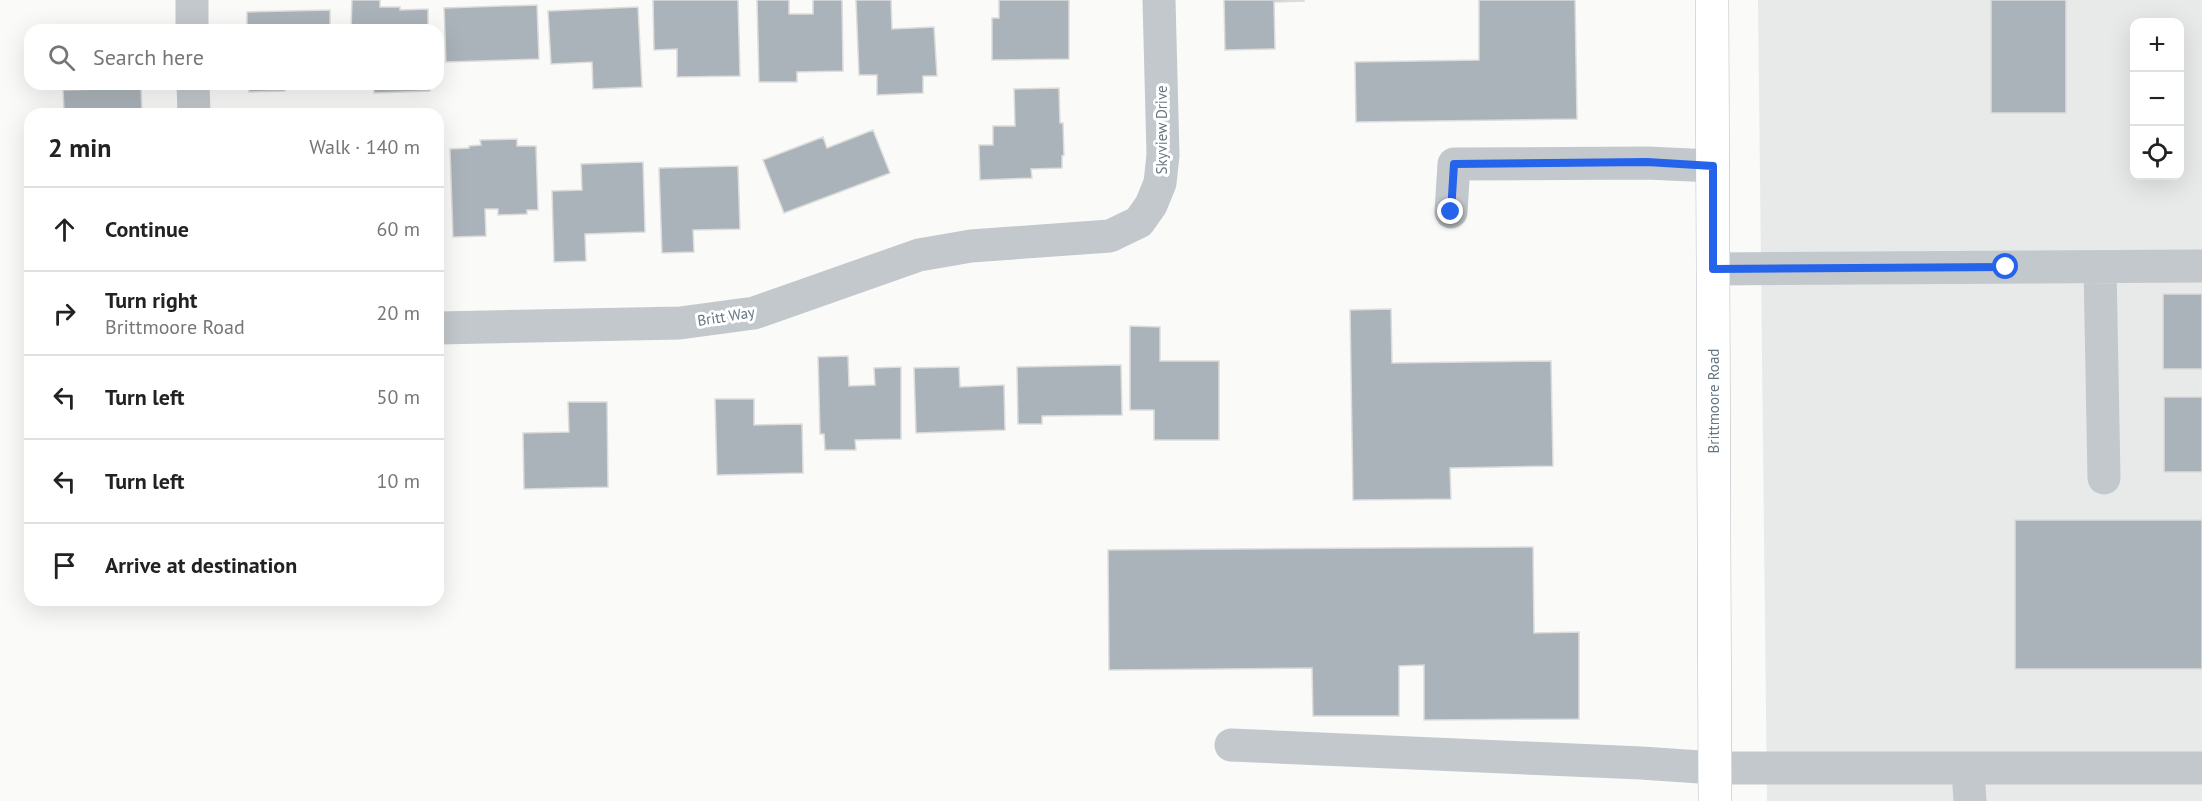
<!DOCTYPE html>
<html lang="en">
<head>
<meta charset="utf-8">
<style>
	body { margin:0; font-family:"PT Sans",sans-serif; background:#f6f6f6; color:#222 }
	.controls { position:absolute; right:18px; top:18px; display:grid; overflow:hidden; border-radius:12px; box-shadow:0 6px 24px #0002 }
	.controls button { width:54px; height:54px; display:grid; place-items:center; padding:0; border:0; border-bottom:2px solid #e0e0e0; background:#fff; color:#222; font:30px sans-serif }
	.stop { position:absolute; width:18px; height:18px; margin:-14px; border:4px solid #2563eb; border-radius:50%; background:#fff }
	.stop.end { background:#2563eb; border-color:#fff; box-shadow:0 2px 6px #0008 }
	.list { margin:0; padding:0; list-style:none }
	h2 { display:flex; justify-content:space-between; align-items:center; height:78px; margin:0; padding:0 24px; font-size:26px }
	h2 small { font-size:20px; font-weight:400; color:#767676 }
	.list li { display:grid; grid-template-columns:39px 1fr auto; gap:18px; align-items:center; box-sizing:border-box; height:84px; padding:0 24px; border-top:2px solid #e0e0e0 }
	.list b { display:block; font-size:22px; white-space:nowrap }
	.list p { margin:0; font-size:20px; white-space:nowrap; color:#767676 }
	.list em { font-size:20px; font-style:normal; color:#767676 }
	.icon { flex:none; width:33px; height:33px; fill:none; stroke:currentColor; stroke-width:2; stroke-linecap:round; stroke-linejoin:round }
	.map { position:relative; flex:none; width:2202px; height:801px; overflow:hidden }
	.search { position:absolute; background:#fff; box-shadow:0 6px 24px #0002; left:24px; top:24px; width:420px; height:66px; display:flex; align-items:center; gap:15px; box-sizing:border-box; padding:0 21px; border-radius:18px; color:#767676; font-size:22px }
	.panel { position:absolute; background:#fff; box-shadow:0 6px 24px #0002; left:24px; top:108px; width:420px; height:498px; border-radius:18px }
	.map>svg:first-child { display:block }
	.built { fill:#e8e9e9; fill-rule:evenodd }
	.building { fill:#aab3b9; stroke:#dcdcda; stroke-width:1.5 }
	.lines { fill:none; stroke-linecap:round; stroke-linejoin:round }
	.major-casing { stroke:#b5babe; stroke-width:34 }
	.minor { stroke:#c3c8cc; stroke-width:33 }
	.major { stroke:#fff; stroke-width:33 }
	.route { stroke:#2563eb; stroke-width:8 }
	.labels { text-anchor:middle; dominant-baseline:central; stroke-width:6; stroke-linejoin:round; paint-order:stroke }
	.street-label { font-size:15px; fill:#657683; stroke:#fff }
</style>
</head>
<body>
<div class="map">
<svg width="2202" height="801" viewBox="0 0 2202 801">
	<rect width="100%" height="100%" fill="#fafaf8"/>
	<path class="built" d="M1758,0H2202V801H1767ZM2134,22H2180V176H2134Z"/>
	<path class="building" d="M352,0H380V7H400V10L428,9V30H351Z
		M653,0H738L740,76L677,77V49L654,50Z
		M757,0H789V14H813V0H842L843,71L797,72V82H759Z
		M856,0H891L892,29L934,27L937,76H923V93L877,95V75H859Z
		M999,0H1069V59L992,60V18H999Z
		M1224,0H1304V1L1274,2L1275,49L1225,50Z
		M1479,0H1575L1577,119L1356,122L1355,62L1479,60Z
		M1991,0H2066V113H1991Z
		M537,5L539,59L446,62L444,8Z
		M638,7L642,87L593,89L592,62L551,64L548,11Z
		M330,10V30H247V12Z
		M249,84H285V91L249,92Z
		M374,84H430V91L374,93Z
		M141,88L142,114H47V110L64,109L63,90Z
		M1059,88L1060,123H1063L1064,155L1062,156V168L1031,169L1032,178L980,180L979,145H993V126H1015L1014,89Z
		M873,130L890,173L784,213L763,160L823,137L827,148Z
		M517,139V146H536L538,210H527V214L498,215V209H485L486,236L453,237L450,149L469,148V146L481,145L480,140Z
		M643,162L645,232L585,234L586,261L554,262L552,191L582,190L581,164Z
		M738,166L740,229L693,230L694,252L662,253L659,168Z
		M438,181L442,242H438Z
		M2163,294H2202V369H2163Z
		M1391,309L1392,363L1551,361L1553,466L1450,468L1451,499L1353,500L1350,310Z
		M1130,326L1160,327V361H1219V440H1154V410H1130Z
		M848,356L849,386L875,385L874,368L901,367V439L855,440L856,450H825L824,434H820L818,357Z
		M1121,365L1122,415L1042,416V424H1018L1017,367Z
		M959,367L960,387L1004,385L1005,430L916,433L914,368Z
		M2164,397H2202V472H2164Z
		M715,399H754V425L802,424L803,473L717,475Z
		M568,402H607L608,487L524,489L523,433L569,432Z
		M2015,520H2202V669H2015Z
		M1533,547L1534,633L1579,632V719L1424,720V665L1399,666V716H1313L1312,668L1109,670L1108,550Z"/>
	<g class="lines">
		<defs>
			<path id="major" d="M1712,0L1715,801"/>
		</defs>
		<use href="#major" class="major-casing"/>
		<path class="minor" d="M192,0V30
			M193,84L194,114
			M1451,212L1454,164L1647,163L1713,166
			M2100,267L2104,478
			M1713,269L2202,266
			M438,328L680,323L754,313L919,255L971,246L1110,236L1139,222L1151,205L1160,183L1163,155L1159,0
			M1231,745L1641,763L1715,768H2202
			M1968,769L1970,801"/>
		<use href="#major" class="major"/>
	</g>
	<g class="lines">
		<path class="route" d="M1451,212L1454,164L1647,162L1713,166V269L2006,267"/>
	</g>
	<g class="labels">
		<g class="street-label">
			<text transform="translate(1161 130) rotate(-90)">Skyview Drive</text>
			<text transform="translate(726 316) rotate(-9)">Britt Way</text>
			<text transform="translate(1713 401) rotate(-90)">Brittmoore Road</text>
		</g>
	</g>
</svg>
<div class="controls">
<button>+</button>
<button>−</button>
<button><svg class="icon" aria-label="locate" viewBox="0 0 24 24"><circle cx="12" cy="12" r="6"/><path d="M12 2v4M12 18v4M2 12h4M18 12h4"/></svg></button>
</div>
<div class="stop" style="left:2006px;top:267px"></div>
<div class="stop end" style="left:1451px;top:212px"></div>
<div class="search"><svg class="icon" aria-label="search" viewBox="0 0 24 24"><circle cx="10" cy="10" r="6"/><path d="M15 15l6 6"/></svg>Search here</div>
<section class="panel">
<h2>2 min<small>Walk · 140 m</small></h2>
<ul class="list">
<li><svg class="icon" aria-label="ahead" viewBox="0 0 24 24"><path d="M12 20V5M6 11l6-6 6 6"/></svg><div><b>Continue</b></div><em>60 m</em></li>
<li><svg class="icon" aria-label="right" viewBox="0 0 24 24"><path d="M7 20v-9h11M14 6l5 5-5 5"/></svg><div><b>Turn right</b><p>Brittmoore Road</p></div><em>20 m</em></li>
<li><svg class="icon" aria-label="left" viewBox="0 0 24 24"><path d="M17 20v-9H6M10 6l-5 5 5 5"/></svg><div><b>Turn left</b></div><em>50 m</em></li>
<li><svg class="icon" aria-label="left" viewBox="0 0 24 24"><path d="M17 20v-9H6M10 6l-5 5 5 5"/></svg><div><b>Turn left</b></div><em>10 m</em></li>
<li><svg class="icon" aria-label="arrive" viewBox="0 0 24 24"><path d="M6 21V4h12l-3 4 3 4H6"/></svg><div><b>Arrive at destination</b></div></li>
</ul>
</section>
</div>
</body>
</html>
